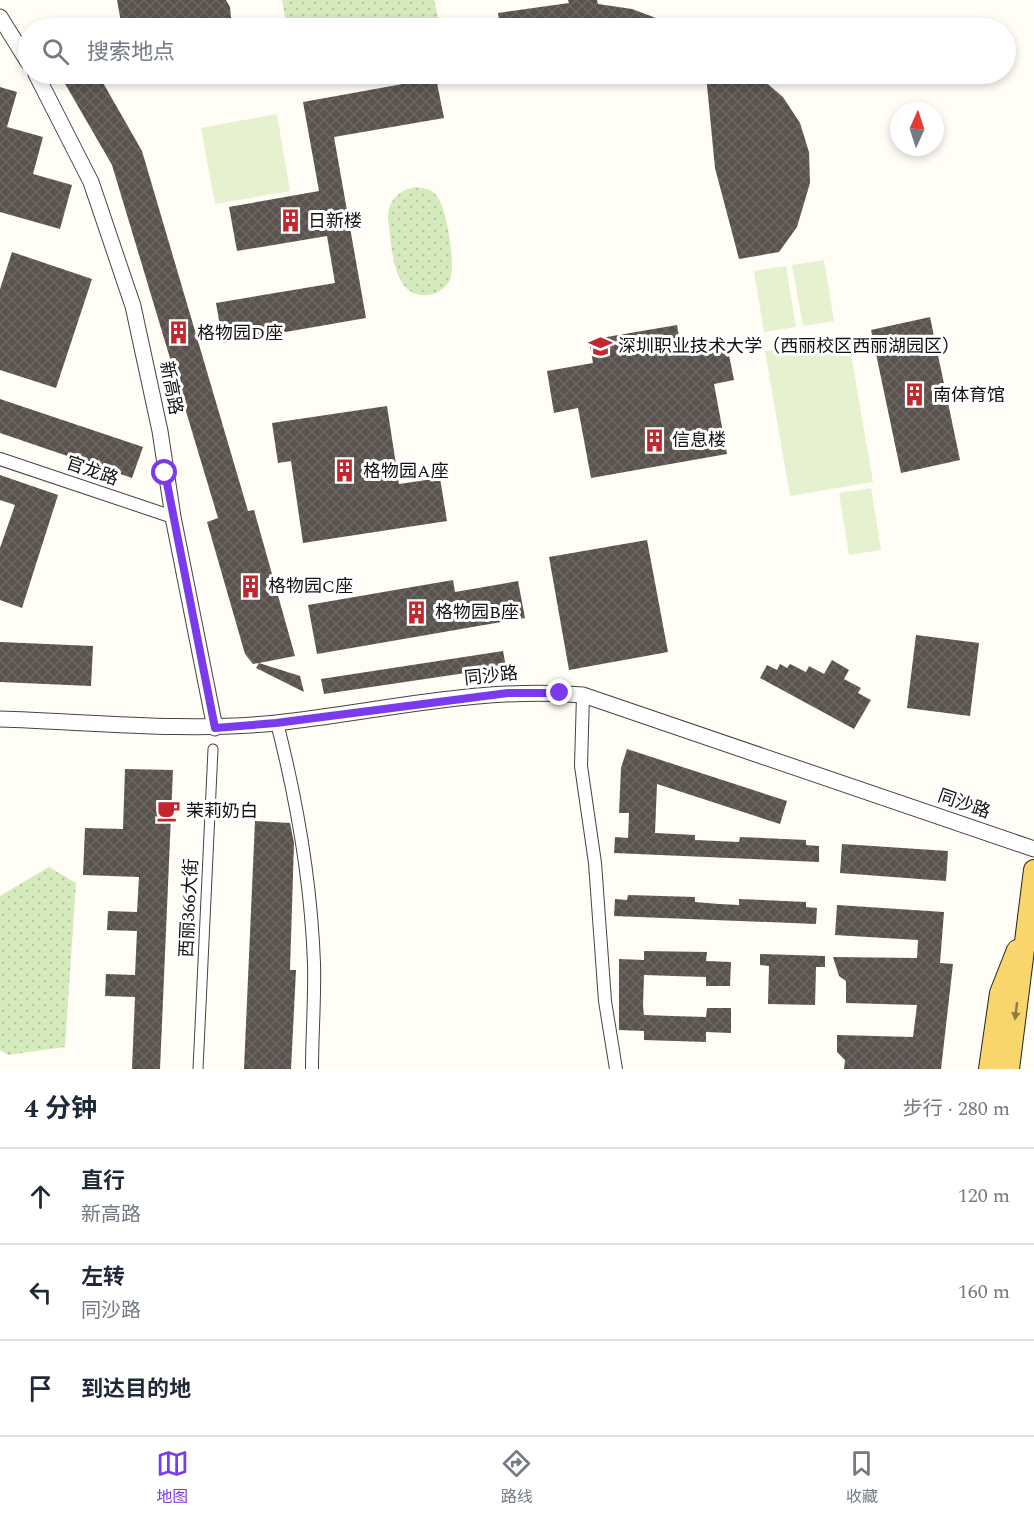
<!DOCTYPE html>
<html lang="zh">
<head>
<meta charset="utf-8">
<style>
	body { margin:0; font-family:Spectral,"Noto Sans SC",serif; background:#f6f6f7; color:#1f2937 }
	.compass { position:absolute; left:890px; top:102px; width:54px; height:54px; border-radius:50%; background:#fff; box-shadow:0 3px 9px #0003; rotate:3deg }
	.stop { position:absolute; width:18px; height:18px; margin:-14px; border:4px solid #7c3aed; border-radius:50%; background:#fff }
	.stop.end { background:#7c3aed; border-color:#fff; box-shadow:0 2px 6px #0008 }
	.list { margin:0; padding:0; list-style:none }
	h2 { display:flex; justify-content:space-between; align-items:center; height:78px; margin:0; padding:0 24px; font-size:26px }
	h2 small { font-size:20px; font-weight:400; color:#747a83 }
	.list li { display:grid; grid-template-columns:39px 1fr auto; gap:18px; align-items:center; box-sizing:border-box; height:96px; padding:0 24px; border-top:2px solid #e0e1e3 }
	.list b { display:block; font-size:22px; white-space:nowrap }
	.list p { margin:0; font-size:20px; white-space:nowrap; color:#747a83 }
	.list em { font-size:20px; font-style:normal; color:#747a83 }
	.icon { flex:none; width:33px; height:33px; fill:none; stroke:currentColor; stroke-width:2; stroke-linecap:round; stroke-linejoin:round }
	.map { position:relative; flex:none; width:1034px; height:1069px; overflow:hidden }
	.search { position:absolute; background:#fff; box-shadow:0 3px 9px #0003; left:18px; right:18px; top:18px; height:66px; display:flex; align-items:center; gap:15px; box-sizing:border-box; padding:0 21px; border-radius:33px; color:#747a83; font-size:22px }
	.sheet { height:366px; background:#fff }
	nav { display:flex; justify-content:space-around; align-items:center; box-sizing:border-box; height:84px; border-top:2px solid #e0e1e3; background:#fff; font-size:16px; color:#747a83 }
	nav a { display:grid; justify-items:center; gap:3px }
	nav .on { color:#7c3aed }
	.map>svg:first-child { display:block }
	.green { fill:url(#green-dots) }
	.pitch { fill:#e6f2cf }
	.building { fill:url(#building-cross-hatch) }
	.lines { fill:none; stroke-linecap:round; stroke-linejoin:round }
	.pedestrian-casing { stroke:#444; stroke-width:11 }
	.minor-casing { stroke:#444; stroke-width:14 }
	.tertiary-casing { stroke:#444; stroke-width:17 }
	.primary-casing { stroke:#222; stroke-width:22 }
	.pedestrian { stroke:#fff; stroke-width:9 }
	.minor { stroke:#fff; stroke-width:12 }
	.tertiary { stroke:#fff; stroke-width:15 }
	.primary { stroke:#f9d66b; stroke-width:20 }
	.oneway { fill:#917d42 }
	.route { stroke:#7c3aed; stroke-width:8 }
	.labels { text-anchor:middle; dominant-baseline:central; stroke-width:6; stroke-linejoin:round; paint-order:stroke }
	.poi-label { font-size:18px; fill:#111; stroke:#fff; text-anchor:start }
	.street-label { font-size:18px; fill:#111; stroke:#fff }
</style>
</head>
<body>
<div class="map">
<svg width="1034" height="1069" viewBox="0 0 1034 1069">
	<defs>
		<pattern id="green-dots" width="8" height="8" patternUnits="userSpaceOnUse" patternTransform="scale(1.5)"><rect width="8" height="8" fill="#d5ebbd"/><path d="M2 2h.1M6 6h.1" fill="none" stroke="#b6c8a1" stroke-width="1.8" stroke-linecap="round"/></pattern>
		<pattern id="building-cross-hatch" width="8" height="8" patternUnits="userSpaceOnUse" patternTransform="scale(1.5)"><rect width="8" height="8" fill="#5a524d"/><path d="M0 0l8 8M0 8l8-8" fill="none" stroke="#6d6662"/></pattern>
	</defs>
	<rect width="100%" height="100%" fill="#fffdf5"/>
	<path class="green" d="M282,0H434L441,28H287Z
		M416,187C424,188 431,189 436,195C447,206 456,266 450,280C446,288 437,294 428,295C391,299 392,244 388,219C388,201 398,190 416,187Z
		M49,867L76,883L65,1047L8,1055L0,1050V896Z"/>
	<path class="pitch" d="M277,114L290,191L215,204L201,128Z
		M824,260L834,321L803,326L792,265Z
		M786,266L796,327L764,332L754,271Z
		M848,337L873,482L790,496L765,351Z
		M871,488L881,550L849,555L839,493Z"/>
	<path class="building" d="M117,0H226L230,7L232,28H122Z
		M568,0H597L598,4L632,9L656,18L623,23L624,28H500L498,13L569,3Z
		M80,74H98L142,151L248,511L254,510L295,656L259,663L300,676L304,692L256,668L259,663L253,664L245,654L207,522L218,518L112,165L64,82Z
		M756,74L783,97L800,123L809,152L810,183L797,227L779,252L739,259L715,168L706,75Z
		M436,78L444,118L334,137L366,318L223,343L216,303L335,283L327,236L237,251L229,207L319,191L303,102Z
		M0,87L17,92L7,127L43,137L33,174L72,185L60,229L0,212Z
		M12,252L92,279L56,388L0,370V289Z
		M930,317L960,460L901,473L871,330Z
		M677,325L681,348L726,340L734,380L714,384L727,454L591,478L578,408L554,413L547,371L593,363L589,340Z
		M0,399L143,447L132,478L0,433Z
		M387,406L399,484L440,478L447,521L303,543L291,461L278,463L272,423Z
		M0,475L58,495L22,608L0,600V548L15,505L0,500Z
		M647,540L668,652L569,670L549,557Z
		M453,580L455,592L518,581L525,618L317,654L308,605Z
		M916,635L979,643L970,716L907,708Z
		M0,642L93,646L91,686L0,682Z
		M503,651L506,667L324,694L321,679Z
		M832,660L849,670L844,679L861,688L858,693L871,700L854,729L760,678L767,665L777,670L780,664L787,668L790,664L806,672L809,666L824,674Z
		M627,749L787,801L780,824L657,784L655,833L695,835V840L739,842L740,837L806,840V845L819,846V862L614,853L615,837L628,838L629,813H619L621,768Z
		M125,769L173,770L160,1069H132L135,997L105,996L106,974L135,975L137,931L107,930L108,911L137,912L139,877L83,875L85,828L123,829Z
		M255,821L290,823L294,843L290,970H296L291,1069H244Z
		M842,844L948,851L946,881L840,873Z
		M628,895L695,897V902L719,904L739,905V899L806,902V907L817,908L816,924L614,916L615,899L627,900Z
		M837,905L944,912L940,963L953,964L941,1069H844L845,1060L837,1052V1035L913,1037L917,1005L846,1003V981L839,976L833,957L917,958L918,940L835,935Z
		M644,951L707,952L706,961L731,962L730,986H706V977L644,975L643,1006L644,1015L672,1016L706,1017L707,1008H731V1033L706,1032V1042L644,1040V1031L619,1030V959L644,960Z
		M760,954L825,956V967H816L815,1005L768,1004L769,966L760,965Z"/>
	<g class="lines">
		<defs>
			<path id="pedestrian" d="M198,1069L213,749"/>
			<path id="minor" d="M0,459L173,517
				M583,695L581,766L595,863L605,1001L616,1069
				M277,723C297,801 311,882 314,963C315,998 312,1034 312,1069"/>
			<path id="tertiary" d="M0,17L28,62
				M36,74L91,182L133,306L160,431L173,517L215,728
				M0,719C92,722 185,732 276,723C378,712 480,686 583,695L1034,849"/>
			<path id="primary" d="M989,1069L1000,993L1017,950
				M1009,1069L1034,870"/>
		</defs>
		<use href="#pedestrian" class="pedestrian-casing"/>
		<use href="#minor" class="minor-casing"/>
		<use href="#tertiary" class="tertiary-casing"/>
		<use href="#primary" class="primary-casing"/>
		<use href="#pedestrian" class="pedestrian"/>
		<use href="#minor" class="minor"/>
		<use href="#tertiary" class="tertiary"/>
		<use href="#primary" class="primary"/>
	</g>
	<defs><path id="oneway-solid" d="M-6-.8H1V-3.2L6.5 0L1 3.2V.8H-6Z" transform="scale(1.5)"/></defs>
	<use class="oneway" href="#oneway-solid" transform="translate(1016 1011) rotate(97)"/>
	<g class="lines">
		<path class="route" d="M165,473L215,728L276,723L508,693H560"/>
	</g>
	<defs>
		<symbol id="building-bare" viewBox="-9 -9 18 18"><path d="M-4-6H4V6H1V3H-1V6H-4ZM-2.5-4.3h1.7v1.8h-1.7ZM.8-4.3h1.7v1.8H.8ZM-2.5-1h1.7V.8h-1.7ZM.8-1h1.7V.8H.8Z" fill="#c4262e" stroke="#fff" stroke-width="2.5" paint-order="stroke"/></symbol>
		<symbol id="university-bare" viewBox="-9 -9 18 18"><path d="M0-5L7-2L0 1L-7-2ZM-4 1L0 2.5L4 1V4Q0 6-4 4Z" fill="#c4262e" stroke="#fff" stroke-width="2.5" paint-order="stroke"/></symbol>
		<symbol id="cafe-bare" viewBox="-9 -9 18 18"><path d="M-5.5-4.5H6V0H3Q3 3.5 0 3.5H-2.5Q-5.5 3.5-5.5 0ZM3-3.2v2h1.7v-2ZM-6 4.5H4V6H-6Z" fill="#c4262e" stroke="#fff" stroke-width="2.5" paint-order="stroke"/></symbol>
	</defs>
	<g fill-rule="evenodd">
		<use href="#building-bare" x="274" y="204" width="33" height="33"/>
		<use href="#building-bare" x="162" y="316" width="33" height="33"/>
		<use href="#university-bare" x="584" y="330" width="33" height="33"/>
		<use href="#building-bare" x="898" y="378" width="33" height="33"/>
		<use href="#building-bare" x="638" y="424" width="33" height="33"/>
		<use href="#building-bare" x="328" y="454" width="33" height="33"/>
		<use href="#building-bare" x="234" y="570" width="33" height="33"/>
		<use href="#building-bare" x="400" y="596" width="33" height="33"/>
		<use href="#cafe-bare" x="152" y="794" width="33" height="33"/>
	</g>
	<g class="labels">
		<g class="poi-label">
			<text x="308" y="221">日新楼</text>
			<text x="197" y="333">格物园D座</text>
			<text x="618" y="346">深圳职业技术大学（西丽校区西丽湖园区）</text>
			<text x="933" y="395">南体育馆</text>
			<text x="672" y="440">信息楼</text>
			<text x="363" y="471">格物园A座</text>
			<text x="268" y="586">格物园C座</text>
			<text x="435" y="612">格物园B座</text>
			<text x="186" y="811">茉莉奶白</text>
		</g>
		<g class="street-label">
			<text transform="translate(171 388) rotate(79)">新高路</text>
			<text transform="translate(92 471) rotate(19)">官龙路</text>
			<text transform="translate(491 676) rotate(-6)">同沙路</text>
			<text transform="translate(964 804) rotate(19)">同沙路</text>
			<text transform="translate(189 908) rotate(-87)">西丽366大街</text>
		</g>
	</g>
</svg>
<svg class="compass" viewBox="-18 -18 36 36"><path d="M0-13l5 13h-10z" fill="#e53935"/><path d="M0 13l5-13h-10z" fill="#747a83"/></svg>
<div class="stop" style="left:165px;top:473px"></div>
<div class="stop end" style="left:560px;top:693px"></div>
<div class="search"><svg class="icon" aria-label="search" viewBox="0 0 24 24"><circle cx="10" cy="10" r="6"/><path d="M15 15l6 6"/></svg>搜索地点</div>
</div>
<section class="sheet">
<h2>4 分钟<small>步行 · 280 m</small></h2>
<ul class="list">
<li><svg class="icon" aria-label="ahead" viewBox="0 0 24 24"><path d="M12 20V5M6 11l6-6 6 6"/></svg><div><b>直行</b><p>新高路</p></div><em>120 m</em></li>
<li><svg class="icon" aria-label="left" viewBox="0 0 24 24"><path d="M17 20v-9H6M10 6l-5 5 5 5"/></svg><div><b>左转</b><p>同沙路</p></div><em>160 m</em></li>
<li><svg class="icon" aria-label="arrive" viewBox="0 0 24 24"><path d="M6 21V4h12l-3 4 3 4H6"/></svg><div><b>到达目的地</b></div></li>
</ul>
</section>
<nav>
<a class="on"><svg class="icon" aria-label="map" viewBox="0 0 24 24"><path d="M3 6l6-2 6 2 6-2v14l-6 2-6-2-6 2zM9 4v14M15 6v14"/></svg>地图</a>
<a><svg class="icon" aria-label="directions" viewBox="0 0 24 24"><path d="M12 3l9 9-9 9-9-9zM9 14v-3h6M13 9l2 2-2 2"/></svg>路线</a>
<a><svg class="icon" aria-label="saved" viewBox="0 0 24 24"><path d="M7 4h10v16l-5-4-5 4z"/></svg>收藏</a>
</nav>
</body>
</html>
